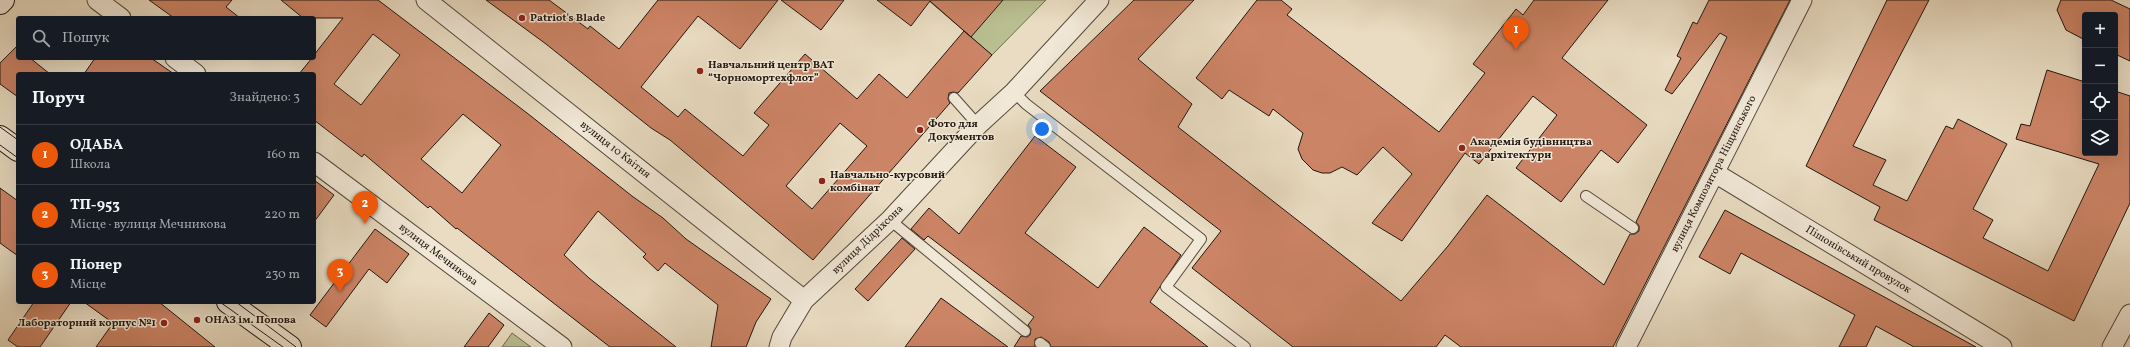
<!DOCTYPE html>
<html lang="uk">
<head>
<meta charset="utf-8">
<style>
	body { margin:0; font-family:Vollkorn,serif; background:#242831; color:#f1f3f6 }
	.controls { position:absolute; right:12px; top:12px; display:grid; overflow:hidden; border-radius:4px; box-shadow:0 4px 16px #0002 }
	.controls button { width:36px; height:36px; display:grid; place-items:center; padding:0; border:0; border-bottom:1px solid #363941; background:#171b24; color:#f1f3f6; font:20px sans-serif }
	.you { position:absolute; left:1042px; top:129px; width:14px; height:14px; margin:-10px; border:3px solid #fff; border-radius:50%; background:#1a73e8; box-shadow:0 0 0 6px #1a73e833 }
	.badge { display:grid; place-items:center; width:26px; height:26px; border-radius:50%; background:#ea580c; color:#fff; font-size:13px; font-weight:700 }
	.pin { position:absolute; translate:-50% -33px; filter:drop-shadow(0 1px 2px #0008) }
	.pin::after { content:''; position:absolute; top:21px; width:14px; height:12px; background:inherit; clip-path:polygon(0 0,100% 0,50% 100%) }
	.list { margin:0; padding:0; list-style:none }
	h2 { display:flex; justify-content:space-between; align-items:center; height:52px; margin:0; padding:0 16px; font-size:17px }
	h2 small { font-size:13px; font-weight:400; color:#9ea1a6 }
	.list li { display:grid; grid-template-columns:26px 1fr auto; gap:12px; align-items:center; box-sizing:border-box; height:60px; padding:0 16px; border-top:1px solid #363941 }
	.list b { display:block; font-size:15px; white-space:nowrap }
	.list p { margin:0; font-size:13px; white-space:nowrap; color:#9ea1a6 }
	.list em { font-size:13px; font-style:normal; color:#9ea1a6 }
	.icon { flex:none; width:22px; height:22px; fill:none; stroke:currentColor; stroke-width:2; stroke-linecap:round; stroke-linejoin:round }
	.map { position:relative; flex:none; width:2130px; height:347px; overflow:hidden }
	.search { position:absolute; background:#171b24; box-shadow:0 4px 16px #0002; left:16px; top:16px; width:300px; height:44px; display:flex; align-items:center; gap:10px; box-sizing:border-box; padding:0 14px; border-radius:4px; color:#9ea1a6; font-size:15px }
	.panel { position:absolute; background:#171b24; box-shadow:0 4px 16px #0002; left:16px; top:72px; width:300px; height:232px; border-radius:4px }
	.map>svg:first-child { display:block }
	.green { fill:#b9bf91; stroke:#6e6b50 }
	.building { fill:#cc8466; stroke:#221710; fill-rule:evenodd }
	.lines { fill:none; stroke-linecap:round; stroke-linejoin:round }
	.lane-casing { stroke:#54483c; stroke-width:12 }
	.street-casing { stroke:#54483c; stroke-width:21 }
	.secondary-casing { stroke:#221710; stroke-width:24 }
	.lane { stroke:#f1e8d7; stroke-width:10 }
	.street { stroke:#f1e8d7; stroke-width:19 }
	.secondary { stroke:#f1e8d7; stroke-width:22 }
	.tram { stroke:#221710; stroke-width:1 }
	.poi-dot { fill:#8f2418; stroke:#f1e8d7; stroke-width:1.5 }
	.labels { text-anchor:middle; dominant-baseline:central; stroke-width:3; stroke-linejoin:round; paint-order:stroke }
	.poi-label { font-size:11px; font-weight:bold; fill:#221710; stroke:#f1e8d7; text-anchor:start }
	.street-label { font-size:11px; fill:#221710; stroke:#f1e8d7 }
</style>
</head>
<body>
<div class="map">
<svg width="2130" height="347" viewBox="0 0 2130 347">
	<rect width="100%" height="100%" fill="#e9dcc2"/>
	<filter id="stains"><feTurbulence type="fractalNoise" baseFrequency=".005" numOctaves="4"/><feColorMatrix values="0 0 0 0 .2 0 0 0 0 .09 0 0 0 0 .02 0 0 0 .5 -.17"/></filter>
	<radialGradient id="worn" r=".72"><stop offset=".6" stop-color="#630" stop-opacity="0"/><stop offset="1" stop-color="#630" stop-opacity=".3"/></radialGradient>
	<path class="green" d="M928,0H1046L992,55Z
		M512,333L531,347H502Z"/>
	<path class="building" d="M149,0H232L226,7L240,18H174Z
		M281,0H378L527,113L632,196L663,218L686,239L771,299L756,322L746,347H711L718,305L665,263L658,271L643,257L646,254L598,211L564,255L589,278L676,347H610L457,228L456,229L430,206L428,208L364,154L362,157L314,120V74H299L312,58H314V55L343,18H303ZM373,34L400,55L361,105L334,84ZM463,114L501,145L462,193L421,159Z
		M486,0H549L588,29L590,26L619,49L658,0H778L740,49L698,16L641,87L678,117L685,109L743,156L769,125L754,113L805,54L857,99L879,74L907,98L964,31L992,55L958,93L953,92L949,93L948,99L950,103L813,260L670,140L651,128L546,44ZM840,123L867,146L812,209L786,186Z
		M781,0H844L821,30Z
		M877,0H1003L971,37L930,1L911,26Z
		M1134,0H1194L1138,59L1192,104L1178,127L1401,301L1448,246L1487,195L1604,285L1630,234H1635L1639,231V226L1636,222L1727,37L1720,33L1672,94L1665,90L1681,58L1677,56L1693,22L1697,24L1709,0H1790L1613,347H1461L1445,335L1436,347H1293L1192,268L1221,231L1040,91Z
		M1257,0H1281L1292,9L1287,15L1439,132L1485,73L1473,64L1516,9L1523,15L1534,0H1608L1562,58L1647,125L1618,163L1601,150L1561,202L1516,168L1557,115L1533,96L1479,164L1465,153L1402,241L1372,223L1412,174L1383,147L1357,175L1342,167L1330,173H1322L1313,170L1302,159L1298,149L1303,133L1273,109L1269,116L1229,90L1222,99L1196,78Z
		M1887,0H1929L1853,146L1886,160L1873,185L1907,201L1946,126L1953,129L1958,119L2007,144L1973,209L1993,220L1983,238L2048,271L2099,164L2016,139L2021,124L2030,126L2047,70L2085,82V153H2115V91L2130,96V203L2074,321L1874,220L1880,207L1806,166Z
		M2061,0H2111L2130,9V61L2115,54V15H2085V40L2066,30L2057,10Z
		M18,45V58H30L50,74H18V97L0,84V63Z
		M95,58H151L174,74H84Z
		M1035,136L1076,167L1025,233L1098,288L1144,227L1181,255L1150,302L1208,347H1051L1049,342L1041,337L1035,339V347H1014L1021,336L1027,337L1030,335L1031,329L1028,325L1034,317L928,236L924,240L911,229L929,208L959,234Z
		M314,180L334,195L314,222Z
		M0,188L18,201V256L0,243Z
		M1725,210L1756,227L1976,347H1914L1876,326L1866,347H1839L1855,315L1741,253L1730,274L1699,257Z
		M375,229L409,254L387,283L369,269L326,327L310,315Z
		M902,238L915,249L868,301L855,289Z
		M941,298L1008,347H905Z
		M34,302H71L40,347H18L8,340Z
		M84,302H159L215,347H96L113,323Z
		M489,313L504,325L488,347H464Z"/>
	<g class="lines">
		<defs>
			<path id="lane" d="M1014,92L1026,104L1201,239L1166,287L1245,347
				M954,98L978,125
				M1586,196L1633,228
				M890,220L1025,331
				M1040,343L1045,347"/>
			<path id="street" d="M97,0L121,18
				M426,0L804,300
				M175,58L196,74
				M314,162L562,347
				M1715,173L2002,347
				M779,347L782,337L804,300L890,220L978,125L1014,92L1099,0
				M1626,347L1802,0
				M2112,347L2130,314"/>
			<path id="secondary" d="M0,3L3,0
				M0,137L18,150
				M228,302L290,347"/>
		</defs>
		<use href="#lane" class="lane-casing"/>
		<use href="#street" class="street-casing"/>
		<use href="#secondary" class="secondary-casing"/>
		<use href="#lane" class="lane"/>
		<use href="#street" class="street"/>
		<use href="#secondary" class="secondary"/>
		<path class="tram" d="M0,127L18,140
			M0,145L18,158
			M220,302L283,347
			M236,302L296,347"/>
	</g>
	<g class="poi-dot">
		<circle cx="522" cy="18" r="4"/>
		<circle cx="700" cy="71" r="4"/>
		<circle cx="920" cy="130" r="4"/>
		<circle cx="1462" cy="148" r="4"/>
		<circle cx="822" cy="181" r="4"/>
		<circle cx="197" cy="320" r="4"/>
		<circle cx="164" cy="323" r="4"/>
	</g>
	<g class="labels">
		<g class="poi-label">
			<text x="530" y="18">Patriot's Blade</text>
			<text x="708" y="65">Навчальний центр ВАТ<tspan x="708" dy="13">“Чорномортехфлот”</tspan></text>
			<text x="928" y="124">Фото для<tspan x="928" dy="13">Документов</tspan></text>
			<text x="1470" y="142">Академія будівництва<tspan x="1470" dy="13">та архітектури</tspan></text>
			<text x="830" y="175">Навчально-курсовий<tspan x="830" dy="13">комбінат</tspan></text>
			<text x="205" y="320">ОНАЗ ім. Попова</text>
			<text x="156" y="323" text-anchor="end">Лабораторний корпус №1</text>
		</g>
		<g class="street-label">
			<text transform="translate(615 150) rotate(38)">вулиця 10 Квітня</text>
			<text transform="translate(1714 174) rotate(-63)">вулиця Композитора Ніщинського</text>
			<text transform="translate(868 240) rotate(-44)">вулиця Дідріхсона</text>
			<text transform="translate(438 255) rotate(37)">вулиця Мечникова</text>
			<text transform="translate(1858 260) rotate(31)">Пішонівський провулок</text>
		</g>
	</g>
	<rect width="100%" height="100%" filter="url(#stains)"/>
	<rect width="100%" height="100%" fill="url(#worn)"/>
</svg>
<div class="controls">
<button>+</button>
<button>−</button>
<button><svg class="icon" aria-label="locate" viewBox="0 0 24 24"><circle cx="12" cy="12" r="6"/><path d="M12 2v4M12 18v4M2 12h4M18 12h4"/></svg></button>
<button><svg class="icon" aria-label="layers" viewBox="0 0 24 24"><path d="M12 4l9 5-9 5-9-5zM3 14l9 5 9-5"/></svg></button>
</div>
<div class="you"></div>
<div class="pin badge" style="left:1516px;top:50px">1</div>
<div class="pin badge" style="left:365px;top:224px">2</div>
<div class="pin badge" style="left:340px;top:292px">3</div>
<div class="search"><svg class="icon" aria-label="search" viewBox="0 0 24 24"><circle cx="10" cy="10" r="6"/><path d="M15 15l6 6"/></svg>Пошук</div>
<section class="panel">
<h2>Поруч<small>Знайдено: 3</small></h2>
<ul class="list">
<li><span class="badge">1</span><div><b>ОДАБА</b><p>Школа</p></div><em>160 m</em></li>
<li><span class="badge">2</span><div><b>ТП-953</b><p>Місце · вулиця Мечникова</p></div><em>220 m</em></li>
<li><span class="badge">3</span><div><b>Піонер</b><p>Місце</p></div><em>230 m</em></li>
</ul>
</section>
</div>
</body>
</html>
